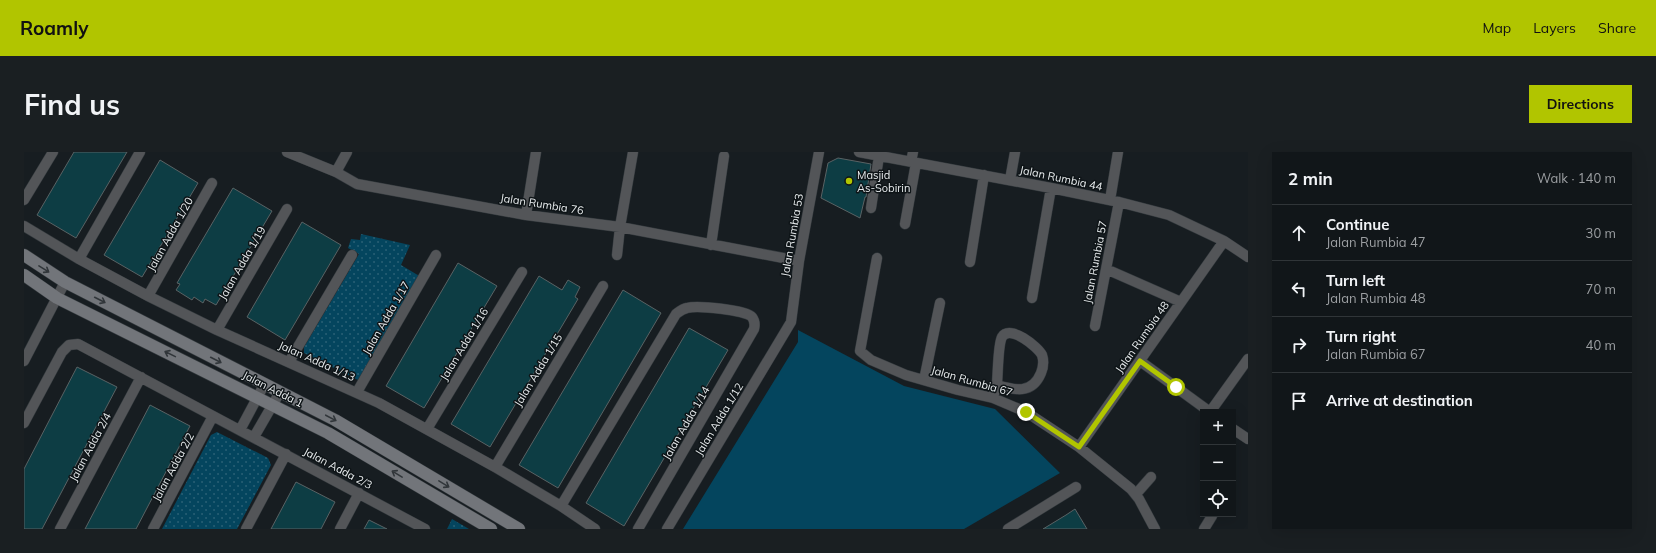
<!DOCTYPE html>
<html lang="en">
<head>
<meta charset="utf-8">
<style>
	body { margin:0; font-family:Mulish,sans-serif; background:#1a1f22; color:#f1f3f6 }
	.controls { position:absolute; right:12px; bottom:12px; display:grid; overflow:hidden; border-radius:0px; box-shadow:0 4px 16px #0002 }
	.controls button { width:36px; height:36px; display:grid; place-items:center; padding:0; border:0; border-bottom:1px solid #303538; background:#111619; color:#f1f3f6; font:20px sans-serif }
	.stop { position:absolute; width:12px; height:12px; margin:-9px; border:3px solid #b1c500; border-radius:50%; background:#fff }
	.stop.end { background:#b1c500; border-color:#fff; box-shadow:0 1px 4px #0008 }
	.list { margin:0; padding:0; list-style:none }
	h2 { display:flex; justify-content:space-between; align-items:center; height:52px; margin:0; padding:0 16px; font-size:17px }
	h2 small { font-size:13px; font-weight:400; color:#9c9fa2 }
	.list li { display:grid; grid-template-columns:26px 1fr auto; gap:12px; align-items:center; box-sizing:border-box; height:56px; padding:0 16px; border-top:1px solid #303538 }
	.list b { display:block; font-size:15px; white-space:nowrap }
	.list p { margin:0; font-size:13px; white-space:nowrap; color:#9c9fa2 }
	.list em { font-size:13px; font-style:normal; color:#9c9fa2 }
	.icon { flex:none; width:22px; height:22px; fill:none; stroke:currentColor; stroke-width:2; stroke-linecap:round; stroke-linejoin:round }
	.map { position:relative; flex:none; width:1224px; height:377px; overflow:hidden; border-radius:0px }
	header { display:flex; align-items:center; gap:24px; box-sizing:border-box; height:56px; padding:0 20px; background:#b1c500; color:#111 }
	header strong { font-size:19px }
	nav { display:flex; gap:22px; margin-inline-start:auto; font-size:14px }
	.intro { display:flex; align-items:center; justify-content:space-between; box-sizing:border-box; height:96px; padding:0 24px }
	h1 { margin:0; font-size:28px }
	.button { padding:10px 18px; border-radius:0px; background:#b1c500; color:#111; font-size:14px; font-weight:700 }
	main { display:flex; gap:24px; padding:0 24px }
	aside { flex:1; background:#111619; border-radius:0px; box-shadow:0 4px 16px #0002 }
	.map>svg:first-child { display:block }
	.green { fill:#04455e }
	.park { fill:url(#park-dots) }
	.building { fill:#0d3d44; stroke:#596264 }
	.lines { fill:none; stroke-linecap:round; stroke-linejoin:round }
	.street-casing { stroke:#343a3e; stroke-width:11 }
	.secondary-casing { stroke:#343a3e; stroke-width:13 }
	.street { stroke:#535558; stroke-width:10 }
	.secondary { stroke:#72757a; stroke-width:12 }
	.oneway { stroke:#31363a }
	.route { stroke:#b1c500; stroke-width:5 }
	.poi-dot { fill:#b1c500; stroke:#0e1417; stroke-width:1.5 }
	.labels { text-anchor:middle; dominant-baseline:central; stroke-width:3; stroke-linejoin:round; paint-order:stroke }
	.poi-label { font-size:11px; fill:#e8ecee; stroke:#0e1417; text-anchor:start }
	.street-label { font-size:11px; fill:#e8ecee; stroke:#0e1417 }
</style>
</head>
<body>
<header>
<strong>Roamly</strong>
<nav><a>Map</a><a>Layers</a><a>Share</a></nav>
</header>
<div class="intro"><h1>Find us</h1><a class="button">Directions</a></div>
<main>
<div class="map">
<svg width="1224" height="377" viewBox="0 0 1224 377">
	<defs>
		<pattern id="park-dots" width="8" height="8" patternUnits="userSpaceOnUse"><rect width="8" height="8" fill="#04455e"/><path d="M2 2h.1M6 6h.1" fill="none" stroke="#296075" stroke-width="1.8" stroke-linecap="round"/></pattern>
	</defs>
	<rect width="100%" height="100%" fill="#171d21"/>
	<path class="green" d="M774,178L880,234L971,257L1036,321L940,377H659L774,190Z"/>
	<path class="park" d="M337,82L386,93L377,113L397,125L336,229L280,201V195L335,102L324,96L327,87L336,88Z
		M193,280L244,306L247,313L213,377H138L187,283Z
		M428,367L445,377H423Z"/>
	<path class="building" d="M50,0H103L52,86L13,63Z
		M814,6L847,12L842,45H841L836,66L797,46L804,11Z
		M136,8L174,31L118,125L80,103Z
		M209,36L248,59L192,153L181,147L179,151L170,145L168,148L152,138L156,132L153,131Z
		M278,70L317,93L261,188L223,165Z
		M434,111L473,134L400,256L362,234Z
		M515,124L538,138L544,128L556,135L551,145L554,147L466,295L427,272Z
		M599,138L637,161L534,336L495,313Z
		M665,176L704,198L600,374L562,351Z
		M53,215L93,235L18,377H0V317Z
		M126,253L166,274L123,356L112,377H61Z
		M272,330L311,350L297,377H247Z
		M1051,357L1063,377H1019L1042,363Z
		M345,368L363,377H340Z"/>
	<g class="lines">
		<defs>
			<path id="street" d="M263,0L312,20L333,32L502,63L596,75L775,109
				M835,0L1027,36L1095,50L1145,63L1200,89L1224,105
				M887,10L889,0
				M312,20L323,0
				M986,28L991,0
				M0,48L29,0
				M1086,48L1094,0
				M847,56L855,4
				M502,63L512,0
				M881,72L892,11
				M0,74L55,107L124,144L193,178L355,251L471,315L537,354L571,377
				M687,93L700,4
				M593,103L596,75L609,0
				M853,106L836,199L847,208L882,223L934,238L969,246L1002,260L1055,295L1107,337L1115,347L1131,377
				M55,107L116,0
				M946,110L960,23
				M1082,117L1157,150
				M124,144L188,31
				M1008,146L1027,36
				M1071,174L1095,50
				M193,178L263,57
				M0,209L41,130
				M1116,209L1186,260
				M265,210L328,103
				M900,228L916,151
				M333,240L412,103
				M969,246C970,241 972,236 973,231C974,221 974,192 978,185C986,172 1014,195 1018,203C1020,209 1019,216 1017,221C1008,243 990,238 973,233
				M1186,260L1224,207
				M0,271L38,200L45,193L54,192L401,377
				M403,277L498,120
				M1209,277L1224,287
				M216,278L240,233
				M230,285L256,240
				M1055,295L1200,89
				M471,315L579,134
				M1112,342L1127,325
				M537,354L652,162C656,159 658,157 663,156C673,153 722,158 728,165C731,169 731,173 730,177L614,377
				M36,377L117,225
				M129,377L189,264
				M222,377L262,302
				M316,377L335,341
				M643,377L767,170L775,109L795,0
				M984,377L1052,335
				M1180,377L1188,364"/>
			<path id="secondary" d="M0,103L41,130L311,268L495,377
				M0,123L33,146L304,281L467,377"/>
		</defs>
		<use href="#street" class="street-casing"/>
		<use href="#secondary" class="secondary-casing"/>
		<use href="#street" class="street"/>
		<use href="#secondary" class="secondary"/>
	</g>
	<defs><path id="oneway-shaft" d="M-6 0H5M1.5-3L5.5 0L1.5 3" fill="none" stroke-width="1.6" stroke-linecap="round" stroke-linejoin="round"/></defs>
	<g class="oneway">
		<use href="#oneway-shaft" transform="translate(20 117) rotate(32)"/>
		<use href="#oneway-shaft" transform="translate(76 148) rotate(27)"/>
		<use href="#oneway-shaft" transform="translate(146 202) rotate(-154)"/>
		<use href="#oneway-shaft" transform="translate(192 208) rotate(27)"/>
		<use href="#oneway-shaft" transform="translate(307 266) rotate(28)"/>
		<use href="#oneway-shaft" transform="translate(373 322) rotate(-149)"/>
		<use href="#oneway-shaft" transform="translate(420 332) rotate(31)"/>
	</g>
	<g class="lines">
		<path class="route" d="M1002,260L1055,295L1116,209L1152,235"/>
	</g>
	<circle class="poi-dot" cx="825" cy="29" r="4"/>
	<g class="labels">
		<g class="poi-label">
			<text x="833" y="23">Masjid<tspan x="833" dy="13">As-Sobirin</tspan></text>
		</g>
		<g class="street-label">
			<text transform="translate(1037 26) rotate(12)">Jalan Rumbia 44</text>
			<text transform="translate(518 52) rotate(9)">Jalan Rumbia 76</text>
			<text transform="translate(146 82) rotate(-61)">Jalan Adda 1/20</text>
			<text transform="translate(768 83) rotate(-80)">Jalan Rumbia 53</text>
			<text transform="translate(1071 110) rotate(-79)">Jalan Rumbia 57</text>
			<text transform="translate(218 111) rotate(-60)">Jalan Adda 1/19</text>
			<text transform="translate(362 166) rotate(-60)">Jalan Adda 1/17</text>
			<text transform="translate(1118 185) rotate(-55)">Jalan Rumbia 48</text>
			<text transform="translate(440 192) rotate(-59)">Jalan Adda 1/16</text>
			<text transform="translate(293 209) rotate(24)">Jalan Adda 1/13</text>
			<text transform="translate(514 218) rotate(-59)">Jalan Adda 1/15</text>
			<text transform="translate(948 229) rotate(16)">Jalan Rumbia 67</text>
			<text transform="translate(249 237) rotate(27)">Jalan Adda 1</text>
			<text transform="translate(695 267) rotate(-59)">Jalan Adda 1/12</text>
			<text transform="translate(662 271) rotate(-60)">Jalan Adda 1/14</text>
			<text transform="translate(66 295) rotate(-62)">Jalan Adda 2/4</text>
			<text transform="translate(149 315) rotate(-62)">Jalan Adda 2/2</text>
			<text transform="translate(314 316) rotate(28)">Jalan Adda 2/3</text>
		</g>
	</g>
</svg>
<div class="controls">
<button>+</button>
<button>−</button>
<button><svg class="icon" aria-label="locate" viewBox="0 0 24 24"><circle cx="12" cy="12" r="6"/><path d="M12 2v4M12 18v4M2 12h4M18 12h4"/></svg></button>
</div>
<div class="stop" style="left:1152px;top:235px"></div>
<div class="stop end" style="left:1002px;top:260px"></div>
</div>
<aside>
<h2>2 min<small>Walk · 140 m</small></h2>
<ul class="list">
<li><svg class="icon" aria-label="ahead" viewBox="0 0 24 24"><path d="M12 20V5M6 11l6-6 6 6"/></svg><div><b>Continue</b><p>Jalan Rumbia 47</p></div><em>30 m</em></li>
<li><svg class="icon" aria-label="left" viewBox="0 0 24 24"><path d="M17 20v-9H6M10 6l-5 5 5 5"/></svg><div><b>Turn left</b><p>Jalan Rumbia 48</p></div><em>70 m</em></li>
<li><svg class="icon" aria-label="right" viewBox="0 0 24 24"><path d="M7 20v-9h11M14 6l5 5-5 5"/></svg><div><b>Turn right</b><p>Jalan Rumbia 67</p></div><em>40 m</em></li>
<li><svg class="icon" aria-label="arrive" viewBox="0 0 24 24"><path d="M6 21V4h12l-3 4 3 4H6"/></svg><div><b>Arrive at destination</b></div></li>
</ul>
</aside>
</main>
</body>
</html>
